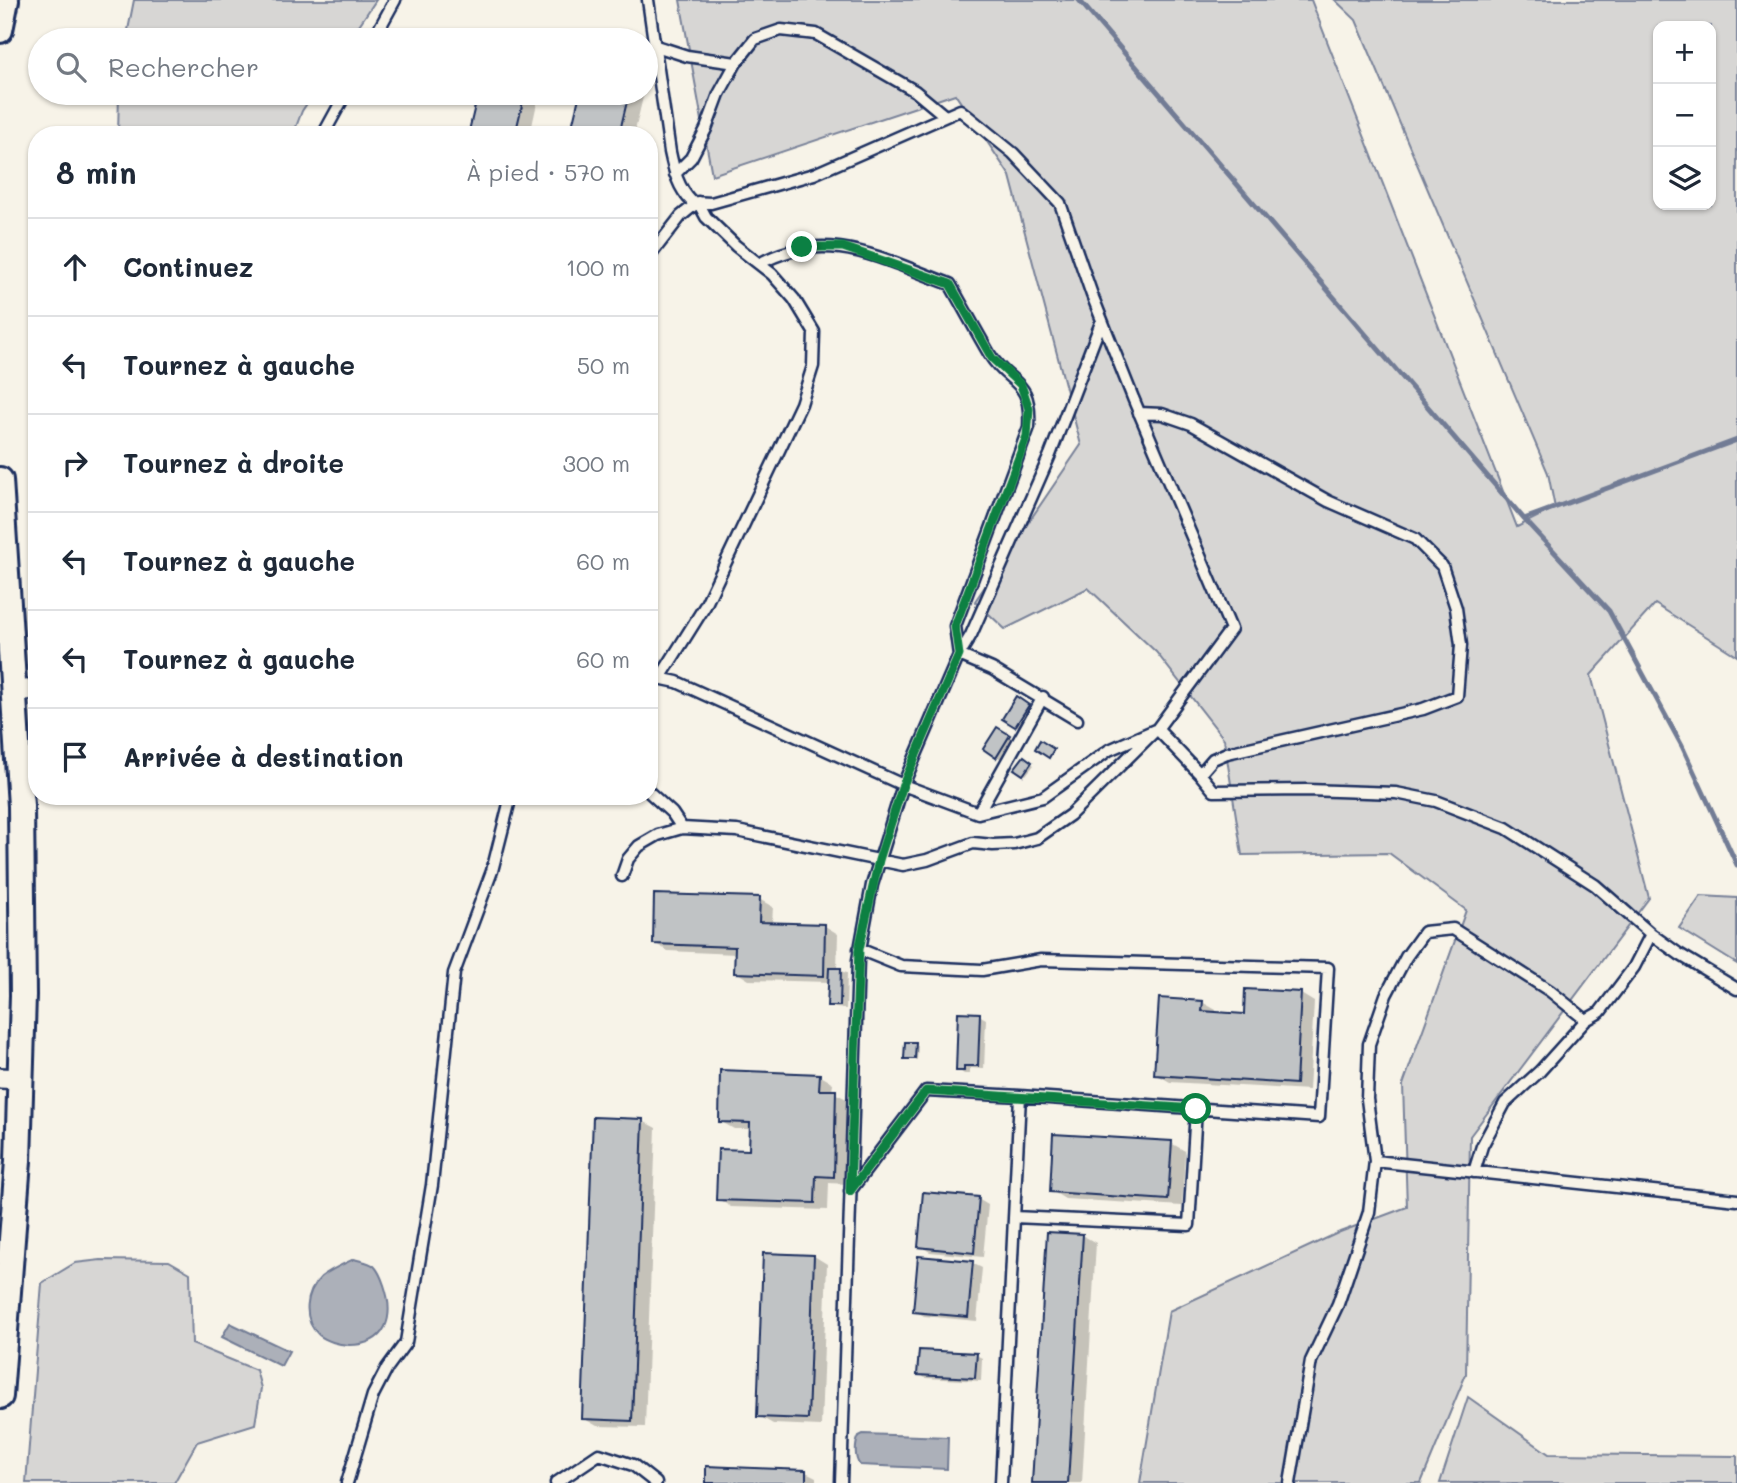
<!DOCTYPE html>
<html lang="fr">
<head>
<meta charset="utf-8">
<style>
	body { margin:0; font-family:Mali,sans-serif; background:#f2f2f3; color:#1f2937 }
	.controls { position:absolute; right:21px; top:21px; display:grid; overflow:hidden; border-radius:14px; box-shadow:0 2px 5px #0004 }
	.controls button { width:63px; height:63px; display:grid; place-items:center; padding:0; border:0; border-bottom:2px solid #e0e1e3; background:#fff; color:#1f2937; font:35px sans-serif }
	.stop { position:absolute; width:21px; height:21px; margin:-16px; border:5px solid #0b8043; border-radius:50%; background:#fff }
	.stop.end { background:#0b8043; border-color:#fff; box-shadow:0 2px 7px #0008 }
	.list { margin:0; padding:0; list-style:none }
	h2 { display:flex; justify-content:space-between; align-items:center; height:91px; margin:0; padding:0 28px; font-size:30px }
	h2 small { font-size:23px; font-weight:400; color:#747a83 }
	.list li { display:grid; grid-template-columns:46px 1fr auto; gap:21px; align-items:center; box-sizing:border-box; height:98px; padding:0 28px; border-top:2px solid #e0e1e3 }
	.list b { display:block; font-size:26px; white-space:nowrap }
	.list em { font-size:23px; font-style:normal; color:#747a83 }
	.icon { flex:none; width:38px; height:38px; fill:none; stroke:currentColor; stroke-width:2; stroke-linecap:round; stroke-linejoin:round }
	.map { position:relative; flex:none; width:1737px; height:1483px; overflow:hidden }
	.search { position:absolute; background:#fff; box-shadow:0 2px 5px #0004; left:28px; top:28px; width:630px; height:77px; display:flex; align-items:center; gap:18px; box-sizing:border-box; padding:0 24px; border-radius:38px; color:#747a83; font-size:26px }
	.panel { position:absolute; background:#fff; box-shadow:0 2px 5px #0004; left:28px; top:126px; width:630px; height:679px; border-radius:28px }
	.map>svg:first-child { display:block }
	.green { fill:#d7d6d4; stroke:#798299; stroke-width:2; fill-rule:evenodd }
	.water { fill:#acb0b9; stroke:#727c95; stroke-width:2 }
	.shadow { fill:#0003 }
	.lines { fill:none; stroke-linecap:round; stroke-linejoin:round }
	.stream { stroke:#727c95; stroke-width:5 }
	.building { fill:#c0c3c5; stroke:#1b2f5e; stroke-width:2 }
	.service-casing { stroke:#1b2f5e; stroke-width:15 }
	.minor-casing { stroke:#1b2f5e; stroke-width:24 }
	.tertiary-casing { stroke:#1b2f5e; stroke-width:30 }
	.service { stroke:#f7f3e8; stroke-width:10 }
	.minor { stroke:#f7f3e8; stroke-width:19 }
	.tertiary { stroke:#f7f3e8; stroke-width:24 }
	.route { stroke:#0b8043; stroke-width:9 }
</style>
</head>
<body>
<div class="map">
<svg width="1737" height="1483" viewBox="0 0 1737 1483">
	<rect width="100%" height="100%" fill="#f7f3e8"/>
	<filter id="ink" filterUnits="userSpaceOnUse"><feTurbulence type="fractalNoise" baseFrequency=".0143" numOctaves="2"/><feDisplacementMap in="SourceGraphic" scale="14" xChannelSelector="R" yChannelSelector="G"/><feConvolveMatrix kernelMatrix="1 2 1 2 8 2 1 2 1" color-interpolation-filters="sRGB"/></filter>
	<g filter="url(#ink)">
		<path class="green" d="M134,0H376L349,40H126Z
			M680,0H1311L1517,527L1555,508L1548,473L1356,20L1335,0H1737V656L1655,604L1591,675L1649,898L1470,1136L1466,1374L1421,1483H1140L1169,1311L1340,1232L1407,1207L1403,1085L1466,910L1389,853L1242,855L1224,739L1156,652L1088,588L1005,629L975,601L1081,445L1010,176L955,94L712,175ZM1658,26H1711V205H1658Z
			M119,93H314L302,111L293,135H118Z
			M1701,896L1737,898V964L1679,928Z
			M101,1260L169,1261L190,1273L192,1344L256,1370L261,1388L255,1424L197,1442L174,1483H26L42,1283L75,1263Z
			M1468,1397L1549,1454L1737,1456V1483H1440Z"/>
		<path class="water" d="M354,1259C360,1261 370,1262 374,1266C379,1271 382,1279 384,1285C395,1317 387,1345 349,1345C340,1345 326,1341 319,1335C302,1319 305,1293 321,1277C331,1269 343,1264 354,1259Z
			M230,1323L289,1351L281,1366L222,1337Z
			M863,1434L948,1437L947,1469L860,1465C854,1458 855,1444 859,1436Z"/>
		<path class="shadow" d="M479,93H551L550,96L539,94L530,135H466L470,133Z
			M582,93H644L634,135H572Z
			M1016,699L1034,710L1022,729L1004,718Z
			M997,729L1015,740L1003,760L985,749Z
			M1024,758L1034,765L1026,775L1017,769Z
			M759,899L773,907L772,924L825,926L838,934L837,970L847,973L846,1009L835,1008L829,1005L830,982L749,980L736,972V954L668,951L654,943Z
			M1301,994L1314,1002L1309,1090L1170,1082L1156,1074L1202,1002L1216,1010V1014L1246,1015Z
			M979,1015L986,1019L984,1069L970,1068V1074H964L958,1070Z
			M915,1044L918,1046L917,1060L906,1058Z
			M819,1075L833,1083L832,1092L849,1100L847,1184L829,1183L828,1210L731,1207L718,1199L751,1152L752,1129H734L720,1121Z
			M643,1121L656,1128L645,1427L597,1426L583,1418Z
			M1171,1143L1185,1151L1182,1206L1065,1199L1052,1191Z
			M978,1199L988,1205L983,1257L930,1252L920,1246Z
			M1082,1235L1096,1243L1082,1483H1034Z
			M814,1256L827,1264L821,1426L773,1424L759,1416Z
			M972,1263L982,1268L977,1321L924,1316L915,1311Z
			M976,1355L982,1358L981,1381L925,1378L919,1374Z
			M806,1472L816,1477V1483H708Z"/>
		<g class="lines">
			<path class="stream" d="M1079,0L1524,519L1737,440
				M1524,519L1609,611L1682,746L1737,865"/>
		</g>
		<path class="building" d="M491,32L527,40H490Z
			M478,93H525L515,135H464L466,130L469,131Z
			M580,93H629L619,135H570Z
			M1016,696L1029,705L1015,727L1002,719Z
			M997,727L1010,735L996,758L983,749Z
			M1040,740L1054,749L1049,758L1035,749Z
			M1024,756L1032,762L1023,775L1014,769Z
			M654,894L760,897L759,922L825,924L824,976L734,973L735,947L653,944Z
			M829,968H841L840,1006H827Z
			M1245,989L1301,992L1296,1084L1154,1075L1159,998L1203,1001L1202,1011L1244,1014Z
			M958,1012L980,1013L978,1066H964V1071H956Z
			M905,1042H916L915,1059H904Z
			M720,1070L820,1074L819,1090H836L834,1177L816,1176L815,1203L716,1200L718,1149L749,1150L750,1123L719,1122Z
			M593,1117L643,1119L632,1421L582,1419Z
			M1053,1134L1172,1141L1168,1200L1050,1192Z
			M923,1192L979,1197L974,1253L918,1247Z
			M1047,1232L1083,1234L1068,1483H1032Z
			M763,1253L814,1255L808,1419L757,1417Z
			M918,1256L973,1261L968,1317L913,1312Z
			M919,1350L977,1353L975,1378L917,1375Z
			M706,1466L806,1470V1483H706Z"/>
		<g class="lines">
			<defs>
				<path id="service" d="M648,0L670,152C674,171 678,188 692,202L711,203L814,174L960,110L1013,153L1060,203L1092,295L1133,398L1231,629L1157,729L1109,750L1043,797L978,813L903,785L959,655L992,669L1077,720
					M373,40L395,0
					M653,45L687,56L736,63
					M323,135L346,93
					M675,174L691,158L706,129L719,94L736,63L755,39L781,30L816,34L915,91L945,116
					M649,257L681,216L698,202L706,217L736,246L772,274L794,299L814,332L813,366L801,404L705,606L660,678
					M759,264C828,226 883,260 950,284C963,307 976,331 990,355C1010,387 1032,377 1029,427L955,626L959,655
					M1139,413L1162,414L1191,424L1328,501L1415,539L1442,566L1456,608L1461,645L1457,696L1423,709L1227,753L1213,759L1200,774
					M959,655L971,635L1050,455L1102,320
					M649,676L677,682L903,785L872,885L858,960L841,1483
					M649,792L672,813L682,828
					M978,813L1043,697
					M622,876L628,859L639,846L658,835L682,828L737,831L903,865L927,860L973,843L993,845L1014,844L1037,838L1070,815L1157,729L1200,774L1214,791L1307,790L1396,793L1436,801L1506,828L1595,885L1651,934L1679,954L1737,989
					M859,949L901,966L982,970L1041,960L1328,968L1319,1117L1020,1096
					M1375,1161L1737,1200
					M1474,1172L1482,1146L1505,1103L1540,1071L1586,1020L1600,1012L1634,967L1651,934
					M850,1191L926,1091L1020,1096L1001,1483
					M1014,1217L1189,1225L1196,1109
					M347,1483L373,1395L387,1368L406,1342L432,1185L454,973L492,871L511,796
					M556,1483L599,1454L633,1465L656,1483
					M1290,1483L1311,1361L1338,1304L1369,1212L1375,1161L1367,1099L1369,1044L1386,995L1406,957L1424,932L1453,929L1550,991L1586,1020"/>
				<path id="minor" d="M14,691L37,689
					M0,1078L22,1079"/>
				<path id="tertiary" d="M0,30L6,0
					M0,480L21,806L23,995L18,1161L0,1396"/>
			</defs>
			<use href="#service" class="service-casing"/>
			<use href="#minor" class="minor-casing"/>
			<use href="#tertiary" class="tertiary-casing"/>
			<use href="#service" class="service"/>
			<use href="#minor" class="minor"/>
			<use href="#tertiary" class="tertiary"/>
		</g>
	</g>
	<g class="lines" filter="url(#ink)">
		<path class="route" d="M802,247H843L950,284L992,358L1021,385L1029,409L1027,436L955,626L959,655L903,785L879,860L859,949L850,1191L926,1091L1196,1109"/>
	</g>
</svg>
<div class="controls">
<button>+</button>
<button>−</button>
<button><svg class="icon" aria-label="layers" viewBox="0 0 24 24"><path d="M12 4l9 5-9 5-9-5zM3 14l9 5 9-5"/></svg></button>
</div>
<div class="stop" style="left:1196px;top:1109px"></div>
<div class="stop end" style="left:802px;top:247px"></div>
<div class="search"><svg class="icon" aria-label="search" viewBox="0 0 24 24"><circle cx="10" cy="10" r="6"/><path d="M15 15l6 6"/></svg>Rechercher</div>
<section class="panel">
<h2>8 min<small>À pied · 570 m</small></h2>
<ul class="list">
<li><svg class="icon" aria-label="ahead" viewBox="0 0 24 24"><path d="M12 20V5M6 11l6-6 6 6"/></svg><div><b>Continuez</b></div><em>100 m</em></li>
<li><svg class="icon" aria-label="left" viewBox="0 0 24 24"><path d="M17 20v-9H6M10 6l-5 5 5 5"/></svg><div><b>Tournez à gauche</b></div><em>50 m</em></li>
<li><svg class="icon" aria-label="right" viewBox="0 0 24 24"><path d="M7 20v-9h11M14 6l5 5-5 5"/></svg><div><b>Tournez à droite</b></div><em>300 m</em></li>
<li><svg class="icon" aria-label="left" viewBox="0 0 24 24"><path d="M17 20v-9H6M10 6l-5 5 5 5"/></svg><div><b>Tournez à gauche</b></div><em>60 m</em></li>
<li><svg class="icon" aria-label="left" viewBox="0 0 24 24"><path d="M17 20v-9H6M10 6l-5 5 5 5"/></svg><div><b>Tournez à gauche</b></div><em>60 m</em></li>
<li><svg class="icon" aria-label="arrive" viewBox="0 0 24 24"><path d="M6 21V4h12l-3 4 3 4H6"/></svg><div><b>Arrivée à destination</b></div></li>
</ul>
</section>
</div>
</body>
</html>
